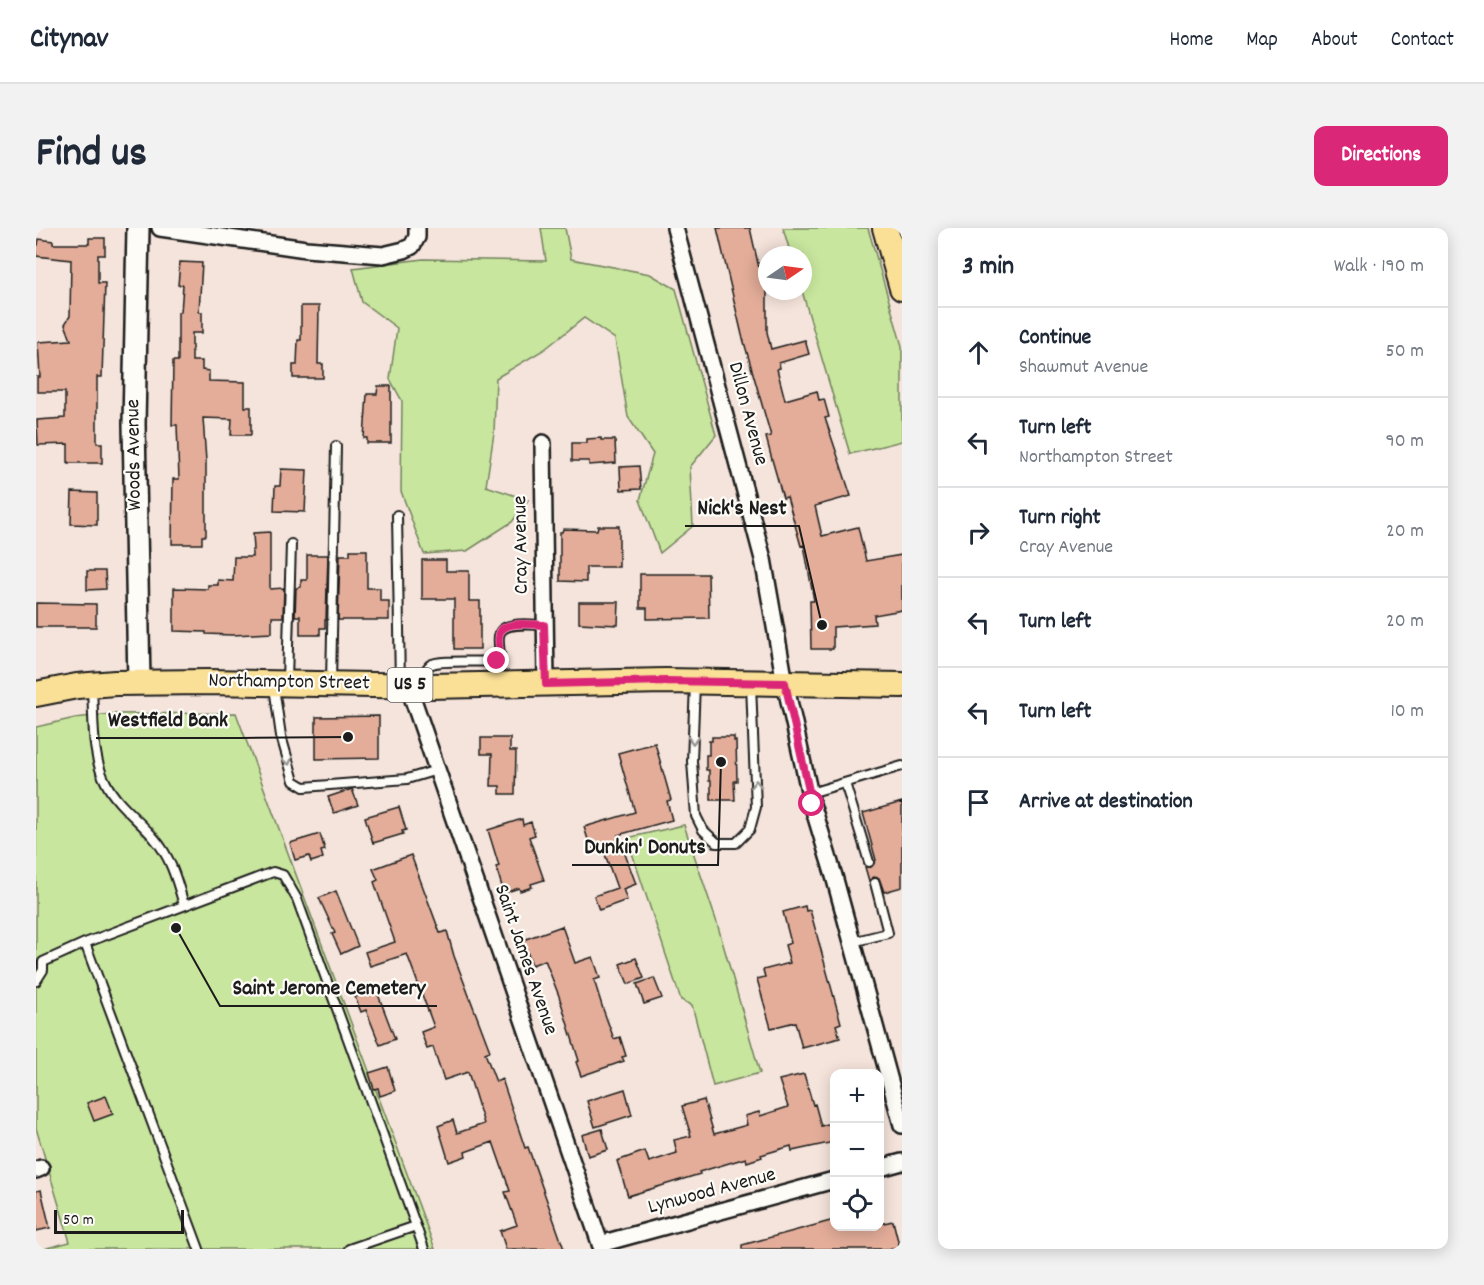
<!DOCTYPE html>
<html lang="en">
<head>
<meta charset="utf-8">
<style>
	body { margin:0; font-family:Dekko,sans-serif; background:#f2f2f3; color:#1f2937 }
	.controls { position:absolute; right:18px; bottom:18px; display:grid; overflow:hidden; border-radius:12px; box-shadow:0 3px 15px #0003 }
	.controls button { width:54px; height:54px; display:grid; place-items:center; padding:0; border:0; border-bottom:2px solid #e0e1e3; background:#fff; color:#1f2937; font:30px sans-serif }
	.compass { position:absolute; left:722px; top:18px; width:54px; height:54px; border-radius:50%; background:#fff; box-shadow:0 3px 15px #0003; rotate:77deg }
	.scale { position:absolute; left:18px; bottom:15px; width:130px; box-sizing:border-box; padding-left:6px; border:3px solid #1c1c1c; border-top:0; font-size:16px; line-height:21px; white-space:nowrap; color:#1c1c1c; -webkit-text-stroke:4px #fdfcf7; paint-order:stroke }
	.stop { position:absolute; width:18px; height:18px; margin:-14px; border:4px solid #db2777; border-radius:50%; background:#fff }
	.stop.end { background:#db2777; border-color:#fff; box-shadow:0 2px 6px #0008 }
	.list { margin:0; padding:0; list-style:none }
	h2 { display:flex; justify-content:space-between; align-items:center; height:78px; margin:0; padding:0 24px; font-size:26px }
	h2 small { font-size:20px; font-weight:400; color:#747a83 }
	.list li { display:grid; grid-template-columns:39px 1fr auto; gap:18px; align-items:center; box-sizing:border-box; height:90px; padding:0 24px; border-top:2px solid #e0e1e3 }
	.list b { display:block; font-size:22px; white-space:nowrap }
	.list p { margin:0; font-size:20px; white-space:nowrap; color:#747a83 }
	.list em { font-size:20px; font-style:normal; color:#747a83 }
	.icon { flex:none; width:33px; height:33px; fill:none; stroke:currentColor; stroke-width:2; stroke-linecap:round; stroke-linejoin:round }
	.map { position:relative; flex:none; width:866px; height:1021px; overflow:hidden; border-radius:12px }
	header { display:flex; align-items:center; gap:36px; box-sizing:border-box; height:84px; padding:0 30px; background:#fff; border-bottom:2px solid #e0e1e3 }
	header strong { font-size:28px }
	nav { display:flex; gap:33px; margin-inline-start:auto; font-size:21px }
	.intro { display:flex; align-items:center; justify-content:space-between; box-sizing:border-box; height:144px; padding:0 36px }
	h1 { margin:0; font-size:42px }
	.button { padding:15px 27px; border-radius:12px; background:#db2777; color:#fff; font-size:21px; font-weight:700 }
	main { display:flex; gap:36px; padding:0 36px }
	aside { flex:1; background:#fff; border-radius:12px; box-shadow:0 3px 15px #0003 }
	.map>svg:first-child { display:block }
	.green { fill:#c8e69e; stroke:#72815d; stroke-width:1.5 }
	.building { fill:#e3ad99; stroke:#1c1c1c; stroke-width:1.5 }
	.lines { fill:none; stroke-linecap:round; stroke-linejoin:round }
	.lane-casing { stroke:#1c1c1c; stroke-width:12 }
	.street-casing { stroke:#1c1c1c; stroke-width:20 }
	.secondary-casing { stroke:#1c1c1c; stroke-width:26 }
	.primary-casing { stroke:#1c1c1c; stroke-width:28 }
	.lane { stroke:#fdfcf7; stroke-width:8 }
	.street { stroke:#fdfcf7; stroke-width:15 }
	.secondary { stroke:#fdfcf7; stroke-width:21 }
	.primary { stroke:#fadf96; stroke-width:24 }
	.oneway { stroke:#989794 }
	.route { stroke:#db2777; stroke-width:8 }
	.labels { text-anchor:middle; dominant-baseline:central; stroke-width:4.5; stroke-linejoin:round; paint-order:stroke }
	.shield { fill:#fdfcf7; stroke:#605f5e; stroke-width:1.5 }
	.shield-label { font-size:20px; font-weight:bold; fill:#1c1c1c }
	.street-label { font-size:21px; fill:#1c1c1c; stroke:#fdfcf7 }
	.leader { fill:none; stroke:#1c1c1c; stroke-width:2 }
	.callout-dot { fill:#1c1c1c; stroke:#fdfcf7; stroke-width:2 }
	.callout-label { font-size:22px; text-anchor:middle; font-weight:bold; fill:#1c1c1c; stroke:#fdfcf7; stroke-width:4.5; stroke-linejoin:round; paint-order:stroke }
</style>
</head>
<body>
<header>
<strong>Citynav</strong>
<nav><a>Home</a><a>Map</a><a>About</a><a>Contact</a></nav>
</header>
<div class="intro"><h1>Find us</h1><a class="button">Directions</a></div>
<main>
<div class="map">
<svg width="866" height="1021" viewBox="0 0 866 1021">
	<rect width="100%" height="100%" fill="#f5e4db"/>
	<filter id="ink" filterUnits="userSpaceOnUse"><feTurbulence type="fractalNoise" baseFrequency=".0167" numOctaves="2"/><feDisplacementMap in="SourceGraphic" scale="12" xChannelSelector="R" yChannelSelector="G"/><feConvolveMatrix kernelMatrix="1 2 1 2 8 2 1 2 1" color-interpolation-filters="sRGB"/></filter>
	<g filter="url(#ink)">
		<path class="green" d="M505,0H529L535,31L614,46L640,61L680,207L654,239L657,298L624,325L604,272L617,226L592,189L579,111L548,90L509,121L460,150L458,205L450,258L492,272L476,294L431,323L388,326L365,263L366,173L354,151L361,100L326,74L317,40L387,31L510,33Z
			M747,0H832L866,118V213L814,226L766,63L767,27H755Z
			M200,485L399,1021H7L34,1014L0,900V499L39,490L75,486Z
			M648,597L681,695L724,845L677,858L656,777L645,772L591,610Z"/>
		<path class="building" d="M681,0H714L723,40L731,37V104L735,121L769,112L773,126L743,135L744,140L741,141L749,172L781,163L783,172L788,171L793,189L789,190L815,268L779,278L786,308L822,299L830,333L866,327V382L838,387L839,396L797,399V421H775L774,373H778L768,317L765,318L751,269L747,270L735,228L730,209L735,208L706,107Z
			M53,10H69V27H62V55H69L66,149H61V215H66V235H32V216L2,217L1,192L29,190V164H1V149H4L2,114L35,112L29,96L34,88L35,32L0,28V17H2L3,11L17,13V16H53Z
			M144,34L166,35L163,84H166V105H156V133H166V142L173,143V153L209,154V179H215V207H195L196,191L167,190L170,233V308H166V316H136L137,251H143L141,197H136L137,133H142V84H145L147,57H142Z
			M265,78H283L282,136H287V150H257V137H261L262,112H265Z
			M342,158H355V215H331V210H328L331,166H341Z
			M565,210V212H579L580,235L553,237V233H536V215H551V211Z
			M603,238L605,261L585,262L584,239Z
			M245,241L271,242L269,284L238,283L239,258H244Z
			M36,264L61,265V297L35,296Z
			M562,298H583V339H550V354L524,353V304H526L527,301L561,302Z
			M234,304V361L248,360L247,389H236V405L196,407L170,406V404L138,403V360L172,361V357H182V352L197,353L198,329H216V322H218L217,305Z
			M314,322H331V360H344V373H353V392H302L304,327H314Z
			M271,327H292L290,392H289V400H284V407H264V388H259L260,360L265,359V352H271Z
			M386,332H410V343H433V373H444V421H418V371H386Z
			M51,343H69L70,361L51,362Z
			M604,346H672L673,390L611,391V380H604Z
			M543,374H583L582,397L543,395Z
			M0,375L60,376V399H0Z
			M343,488V530L280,531V489Z
			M676,509H698V513H700L701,553H698L699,572H675V553H673V542H670V527H673V513H676Z
			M445,510H474V523H480L479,566H464V558H455L456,526H445Z
			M619,515L635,572L631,573L636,592L582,607L600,656L587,661L591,672L563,682L558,668L581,660L566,618L555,621L548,599L599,584L582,525Z
			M316,561L322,577L298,585L292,569Z
			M866,574V659L848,664L843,650L837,649L833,653L829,639H835L840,632L827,585Z
			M363,579L370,602L366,603L367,606L337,615L329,589Z
			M486,591L487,597L495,594L499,607L493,609L508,652L495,656L496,659L484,663L483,660L468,665L460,639L463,638L452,602Z
			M284,606L289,622L285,623L287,630L275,634L273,628L259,632L254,615Z
			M375,627L404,705L411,703L418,728L454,823L449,825L460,854L466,851L489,920L492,919L528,1021H470L464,1003L481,997L469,964L474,963L457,914L429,924L430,928L413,934L402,898L417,892L421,905L448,896L432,844L408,852L397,819L391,821L385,804L398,799L371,726L334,738L329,724L359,714L338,654L342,652L337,641Z
			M300,663L322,718L305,726L296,706L299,705L283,670Z
			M769,678L770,683L774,682L805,795L800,797L804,810L766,820L759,794L735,800L721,751L729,749L727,742L754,735L749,717L755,715L747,684Z
			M526,698L539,735L557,729L564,750L558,752L567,781L578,811L584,809L590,828L586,829L588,833L545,848L540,834L543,833L523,768L509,732L496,737L487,712Z
			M600,730L608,750L592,756L584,736Z
			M618,750L626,770L608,776L601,756Z
			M340,761L359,811L344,817L330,782L325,784L319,769Z
			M352,839L359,863L344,868L342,860L338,861L333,845Z
			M768,846L777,877L779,876L785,898L798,894V914L756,923L755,918L725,927L726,929L711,934L710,930L663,944L664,946L592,968L581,933L609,923L613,934L641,925L638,912L655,908L646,878L668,872L678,906L711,897L709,888L723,884L724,888L752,879L743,852Z
			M589,861L596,887L559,899L551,873Z
			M70,868L77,886L58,893L51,875Z
			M566,901L572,922L552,928L546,907Z
			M5,962L14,1000L0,1003V963Z
			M798,992V999H843V996L857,993L864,1021H706V1017Z"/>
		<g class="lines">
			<defs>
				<path id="lane" d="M361,287L364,456
					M251,452L255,316
					M295,454L300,218
					M389,454C389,448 389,441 394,437C403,431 447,435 461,433L464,429C464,422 462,415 463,408C465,392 496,397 508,397
					M659,455L656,533L660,588L667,602L681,615H700L714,601L720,579L715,457
					M238,459L245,508L258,553L268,559L371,551L401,542
					M56,461C58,490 55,528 70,555C81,577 103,592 118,610C135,629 141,653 148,677
					M809,555L833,634
					M774,565L866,538
					M816,714L852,705L839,655
					M49,715L163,1021
					M0,753L7,742V734L49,715L237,644L247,647L261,671L380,998L313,1021
					M380,998L388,1021"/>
				<path id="street" d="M124,0L270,21L347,27L368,22L376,18L381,9V0
					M639,0L727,331L749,455L776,576L798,648L866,897
					M507,215L510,456
					M372,457L566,1021
					M844,940L866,934
					M0,942L5,940
					M564,1016L798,952"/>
				<path id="secondary" d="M102,0L98,196L103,454"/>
				<path id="primary" d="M849,0L866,60
					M0,466L41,458L79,455L171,454L393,458L629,453L866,457"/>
			</defs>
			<use href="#lane" class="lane-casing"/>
			<use href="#street" class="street-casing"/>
			<use href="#secondary" class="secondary-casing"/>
			<use href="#primary" class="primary-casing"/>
			<use href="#lane" class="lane"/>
			<use href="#street" class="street"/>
			<use href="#secondary" class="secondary"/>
			<use href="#primary" class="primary"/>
		</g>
		<defs><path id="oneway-chevron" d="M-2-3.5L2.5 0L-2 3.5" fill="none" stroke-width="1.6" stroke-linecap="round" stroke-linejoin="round" transform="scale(1.5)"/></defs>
		<g class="oneway">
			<use href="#oneway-chevron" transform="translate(657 512) rotate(92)"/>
			<use href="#oneway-chevron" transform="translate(252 533) rotate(74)"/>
			<use href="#oneway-chevron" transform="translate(720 556) rotate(-91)"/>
		</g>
	</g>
	<g class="lines" filter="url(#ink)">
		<path class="route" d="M461,433L464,429C464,422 462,415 463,408C465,391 496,397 508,397L510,456L629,453L749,455L776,576"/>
	</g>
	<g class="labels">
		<rect class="shield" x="351.5" y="440" width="45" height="34" rx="4.5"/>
		<g class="shield-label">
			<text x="374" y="457">US 5</text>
		</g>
		<g class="street-label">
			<text transform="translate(711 186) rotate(75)">Dillon Avenue</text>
			<text transform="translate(99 227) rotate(-91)">Woods Avenue</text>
			<text transform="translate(486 317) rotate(-91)">Cray Avenue</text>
			<text transform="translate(253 455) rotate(1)">Northampton Street</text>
			<text transform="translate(489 732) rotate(71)">Saint James Avenue</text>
			<text transform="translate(676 964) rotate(-15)">Lynwood Avenue</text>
		</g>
	</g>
	<path class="leader" d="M786 397L763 298H649M312 509L204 510H60M685 534L682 637H536M140 700L184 778H401"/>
	<g class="callout-dot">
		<circle cx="786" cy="397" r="6"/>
		<circle cx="312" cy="509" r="6"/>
		<circle cx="685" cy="534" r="6"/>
		<circle cx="140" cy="700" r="6"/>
	</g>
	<g class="callout-label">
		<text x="706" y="286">Nick's Nest</text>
		<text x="132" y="498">Westfield Bank</text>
		<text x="609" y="625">Dunkin' Donuts</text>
		<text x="293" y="766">Saint Jerome Cemetery</text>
	</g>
</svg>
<div class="controls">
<button>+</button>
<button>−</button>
<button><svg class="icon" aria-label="locate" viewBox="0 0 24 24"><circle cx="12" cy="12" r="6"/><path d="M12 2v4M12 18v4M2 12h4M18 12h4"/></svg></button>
</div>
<svg class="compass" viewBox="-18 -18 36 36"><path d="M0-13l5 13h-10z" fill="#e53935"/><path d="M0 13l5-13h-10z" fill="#747a83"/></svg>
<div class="scale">50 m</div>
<div class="stop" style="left:776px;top:576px"></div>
<div class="stop end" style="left:461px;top:433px"></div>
</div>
<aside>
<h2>3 min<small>Walk · 190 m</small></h2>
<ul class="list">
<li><svg class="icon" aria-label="ahead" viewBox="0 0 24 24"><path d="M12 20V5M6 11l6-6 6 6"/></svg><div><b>Continue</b><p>Shawmut Avenue</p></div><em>50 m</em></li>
<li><svg class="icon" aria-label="left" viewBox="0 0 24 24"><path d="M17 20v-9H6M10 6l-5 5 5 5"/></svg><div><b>Turn left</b><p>Northampton Street</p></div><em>90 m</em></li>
<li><svg class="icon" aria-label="right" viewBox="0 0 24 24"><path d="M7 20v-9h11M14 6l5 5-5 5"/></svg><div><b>Turn right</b><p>Cray Avenue</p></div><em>20 m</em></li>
<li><svg class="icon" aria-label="left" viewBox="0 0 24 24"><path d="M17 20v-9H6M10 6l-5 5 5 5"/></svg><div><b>Turn left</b></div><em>20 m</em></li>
<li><svg class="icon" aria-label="left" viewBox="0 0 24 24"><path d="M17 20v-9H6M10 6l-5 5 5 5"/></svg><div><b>Turn left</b></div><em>10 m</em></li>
<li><svg class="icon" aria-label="arrive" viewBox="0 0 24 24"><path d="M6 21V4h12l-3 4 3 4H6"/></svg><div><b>Arrive at destination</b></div></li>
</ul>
</aside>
</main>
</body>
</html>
